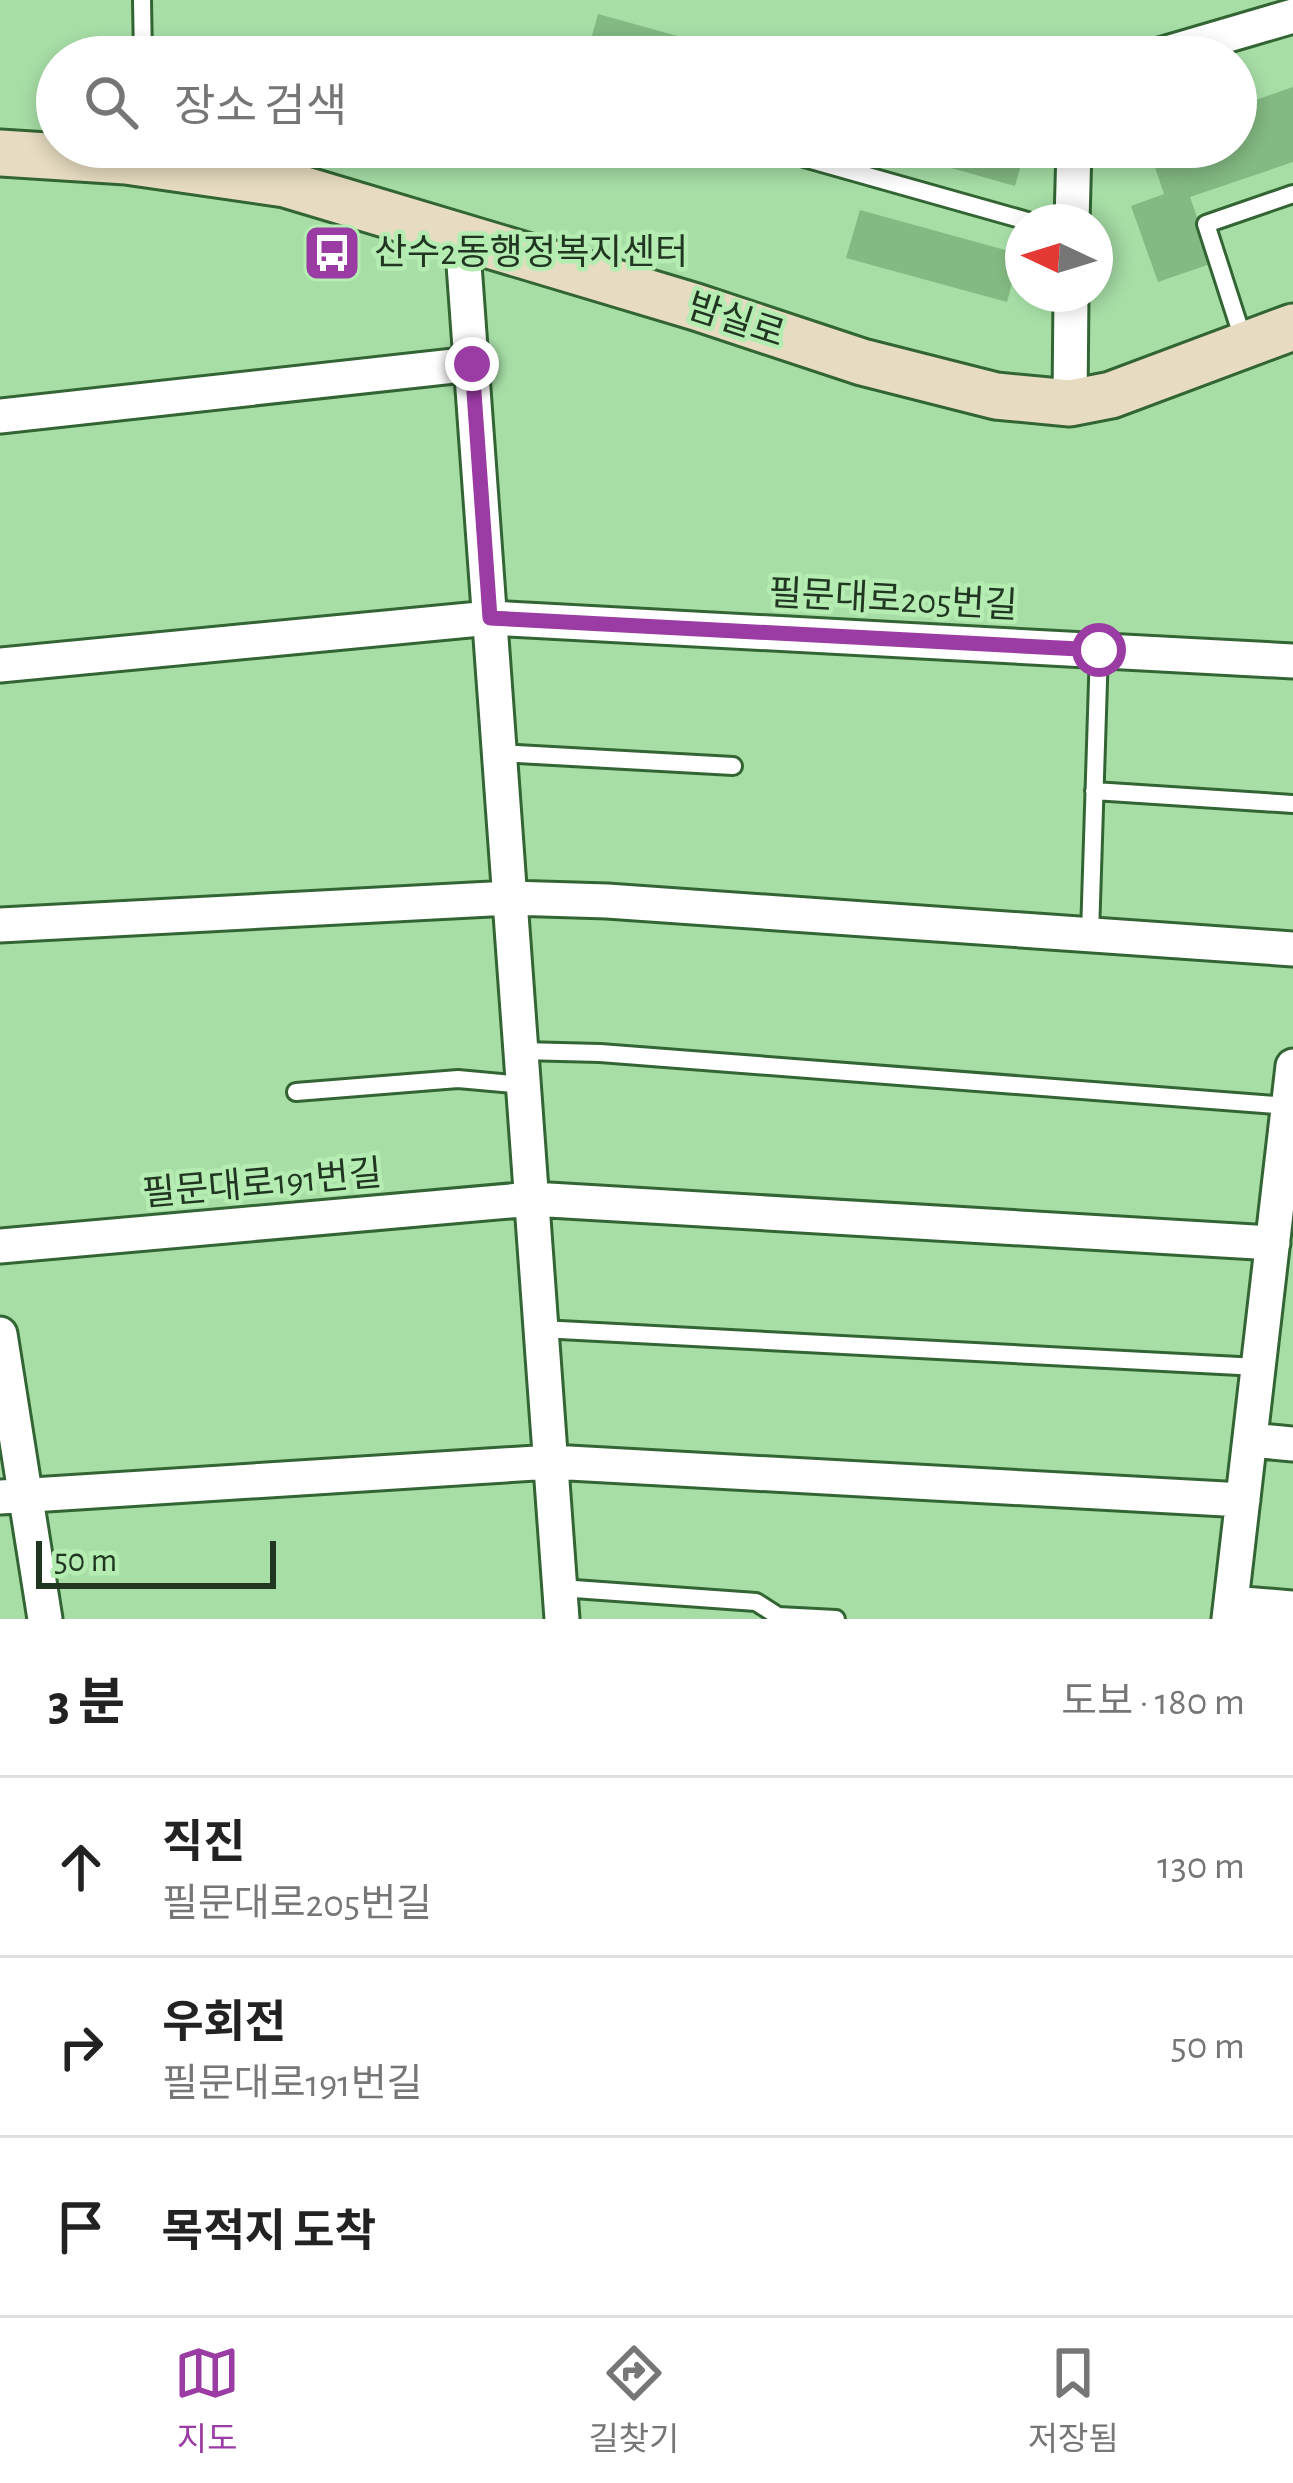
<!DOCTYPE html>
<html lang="ko">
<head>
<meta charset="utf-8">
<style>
	body { margin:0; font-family:"Alegreya Sans","Noto Sans KR",sans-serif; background:#f2f2f2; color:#222 }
	.compass { position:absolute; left:1005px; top:204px; width:108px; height:108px; border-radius:50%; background:#fff; box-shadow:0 6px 18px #0003; rotate:274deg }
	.scale { position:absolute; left:36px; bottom:30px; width:240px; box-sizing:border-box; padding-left:12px; border:6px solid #203620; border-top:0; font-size:33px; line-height:42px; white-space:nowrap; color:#203620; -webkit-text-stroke:9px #b4ecb2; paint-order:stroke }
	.stop { position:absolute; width:36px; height:36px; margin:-27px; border:9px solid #9b3ca4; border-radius:50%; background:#fff }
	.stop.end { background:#9b3ca4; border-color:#fff; box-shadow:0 3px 12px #0008 }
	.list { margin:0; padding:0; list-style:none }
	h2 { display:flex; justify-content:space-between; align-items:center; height:156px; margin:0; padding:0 48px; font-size:51px }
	h2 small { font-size:39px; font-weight:400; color:#767676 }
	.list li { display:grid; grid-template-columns:78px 1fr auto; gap:36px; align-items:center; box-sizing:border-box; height:180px; padding:0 48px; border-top:3px solid #e0e0e0 }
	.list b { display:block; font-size:45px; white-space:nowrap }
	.list p { margin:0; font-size:39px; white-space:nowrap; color:#767676 }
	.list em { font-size:39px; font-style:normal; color:#767676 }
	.icon { flex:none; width:66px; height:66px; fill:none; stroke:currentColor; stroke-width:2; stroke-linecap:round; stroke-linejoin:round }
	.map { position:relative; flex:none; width:1293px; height:1619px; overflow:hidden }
	.search { position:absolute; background:#fff; box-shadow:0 6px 18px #0003; left:36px; right:36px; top:36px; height:132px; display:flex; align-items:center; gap:30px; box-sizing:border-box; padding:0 42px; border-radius:66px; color:#767676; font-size:45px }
	.sheet { height:696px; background:#fff }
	nav { display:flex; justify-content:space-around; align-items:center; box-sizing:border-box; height:168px; border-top:3px solid #e0e0e0; background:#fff; font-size:33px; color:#767676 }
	nav a { display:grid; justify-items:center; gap:6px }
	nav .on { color:#9b3ca4 }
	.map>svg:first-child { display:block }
	.building { fill:#83b982 }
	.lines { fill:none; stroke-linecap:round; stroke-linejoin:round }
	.lane-casing { stroke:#326533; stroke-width:22 }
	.street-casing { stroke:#326533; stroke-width:39 }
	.secondary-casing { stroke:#326533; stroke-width:51 }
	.lane { stroke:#fff; stroke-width:16 }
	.street { stroke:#fff; stroke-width:33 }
	.secondary { stroke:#e7dcc1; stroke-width:45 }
	.route { stroke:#9b3ca4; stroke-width:15 }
	.labels { text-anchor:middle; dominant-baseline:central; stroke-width:9; stroke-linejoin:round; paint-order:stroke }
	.poi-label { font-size:36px; fill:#203620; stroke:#b4ecb2; text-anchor:start }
	.street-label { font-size:36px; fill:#203620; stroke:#b4ecb2 }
</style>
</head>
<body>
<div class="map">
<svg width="1293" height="1619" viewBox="0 0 1293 1619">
	<rect width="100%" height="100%" fill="#a7dea6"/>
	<path class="building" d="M598,14L750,56V57H586Z
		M1293,87V162L1190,197L1213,263L1158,282L1131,206L1164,194L1148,147H1236V107Z
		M877,147H1026L1015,186Z
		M860,210L1020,254L1007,302L846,258Z"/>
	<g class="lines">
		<defs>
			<path id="lane" d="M142,0L143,57
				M765,147L1031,222
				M1245,345L1206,224L1293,194
				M500,753L733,766
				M1094,791L1293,804
				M1090,934L1099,650
				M521,1051L600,1053L1289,1106
				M296,1092L458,1079L523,1085
				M541,1329L1258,1367
				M560,1588L756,1602L778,1616L836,1619"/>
			<path id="street" d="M1153,57L1293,16
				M1072,222L1074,147
				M462,237L562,1619
				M1070,403L1071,294
				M0,416L472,364
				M0,665L490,618L1293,661
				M0,925L510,898L607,901L1293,949
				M0,1246L532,1199L1273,1243
				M0,1334L45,1619
				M1250,1440L1293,1444
				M0,1497L551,1462L1243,1500
				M1231,1603L1293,1608
				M1229,1619L1293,1066"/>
			<path id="secondary" d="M0,153L126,161L285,184L696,307L862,362L996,396L1070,403L1111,395L1293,327"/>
		</defs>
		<use href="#lane" class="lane-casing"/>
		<use href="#street" class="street-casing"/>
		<use href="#secondary" class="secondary-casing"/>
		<use href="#lane" class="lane"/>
		<use href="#street" class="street"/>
		<use href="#secondary" class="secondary"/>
	</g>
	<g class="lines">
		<path class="route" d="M472,364L490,618L1099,650"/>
	</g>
	<defs>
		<symbol id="bus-square" viewBox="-11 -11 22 22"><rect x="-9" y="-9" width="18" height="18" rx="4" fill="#9b3ca4" stroke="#b4ecb2"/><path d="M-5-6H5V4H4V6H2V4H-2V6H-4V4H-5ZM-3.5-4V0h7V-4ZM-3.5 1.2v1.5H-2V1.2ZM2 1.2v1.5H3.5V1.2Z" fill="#fff"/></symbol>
	</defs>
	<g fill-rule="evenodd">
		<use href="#bus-square" x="299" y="220" width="66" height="66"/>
	</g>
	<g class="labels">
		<g class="poi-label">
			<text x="374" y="253">산수2동행정복지센터</text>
		</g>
		<g class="street-label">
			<text transform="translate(736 321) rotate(18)">밤실로</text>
			<text transform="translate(893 600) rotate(3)">필문대로205번길</text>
			<text transform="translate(262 1184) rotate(-5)">필문대로191번길</text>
		</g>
	</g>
</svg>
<svg class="compass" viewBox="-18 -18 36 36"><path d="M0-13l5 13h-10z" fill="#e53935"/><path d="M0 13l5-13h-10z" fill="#767676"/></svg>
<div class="scale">50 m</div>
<div class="stop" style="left:1099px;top:650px"></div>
<div class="stop end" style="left:472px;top:364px"></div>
<div class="search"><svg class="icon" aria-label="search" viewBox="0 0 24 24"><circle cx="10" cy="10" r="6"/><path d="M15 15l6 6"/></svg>장소 검색</div>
</div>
<section class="sheet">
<h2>3 분<small>도보 · 180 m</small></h2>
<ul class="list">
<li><svg class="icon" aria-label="ahead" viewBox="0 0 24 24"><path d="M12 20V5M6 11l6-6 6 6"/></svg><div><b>직진</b><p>필문대로205번길</p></div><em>130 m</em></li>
<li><svg class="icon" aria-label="right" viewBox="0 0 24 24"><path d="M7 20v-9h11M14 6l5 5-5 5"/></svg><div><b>우회전</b><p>필문대로191번길</p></div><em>50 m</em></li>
<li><svg class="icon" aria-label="arrive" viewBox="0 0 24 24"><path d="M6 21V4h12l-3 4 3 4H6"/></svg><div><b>목적지 도착</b></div></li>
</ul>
</section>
<nav>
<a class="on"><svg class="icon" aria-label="map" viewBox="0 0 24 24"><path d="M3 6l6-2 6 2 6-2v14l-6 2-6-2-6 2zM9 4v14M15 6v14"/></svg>지도</a>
<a><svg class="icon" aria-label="directions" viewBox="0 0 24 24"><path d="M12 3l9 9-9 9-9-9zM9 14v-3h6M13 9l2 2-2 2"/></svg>길찾기</a>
<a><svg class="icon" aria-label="saved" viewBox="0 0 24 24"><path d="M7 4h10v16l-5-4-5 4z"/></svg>저장됨</a>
</nav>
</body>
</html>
